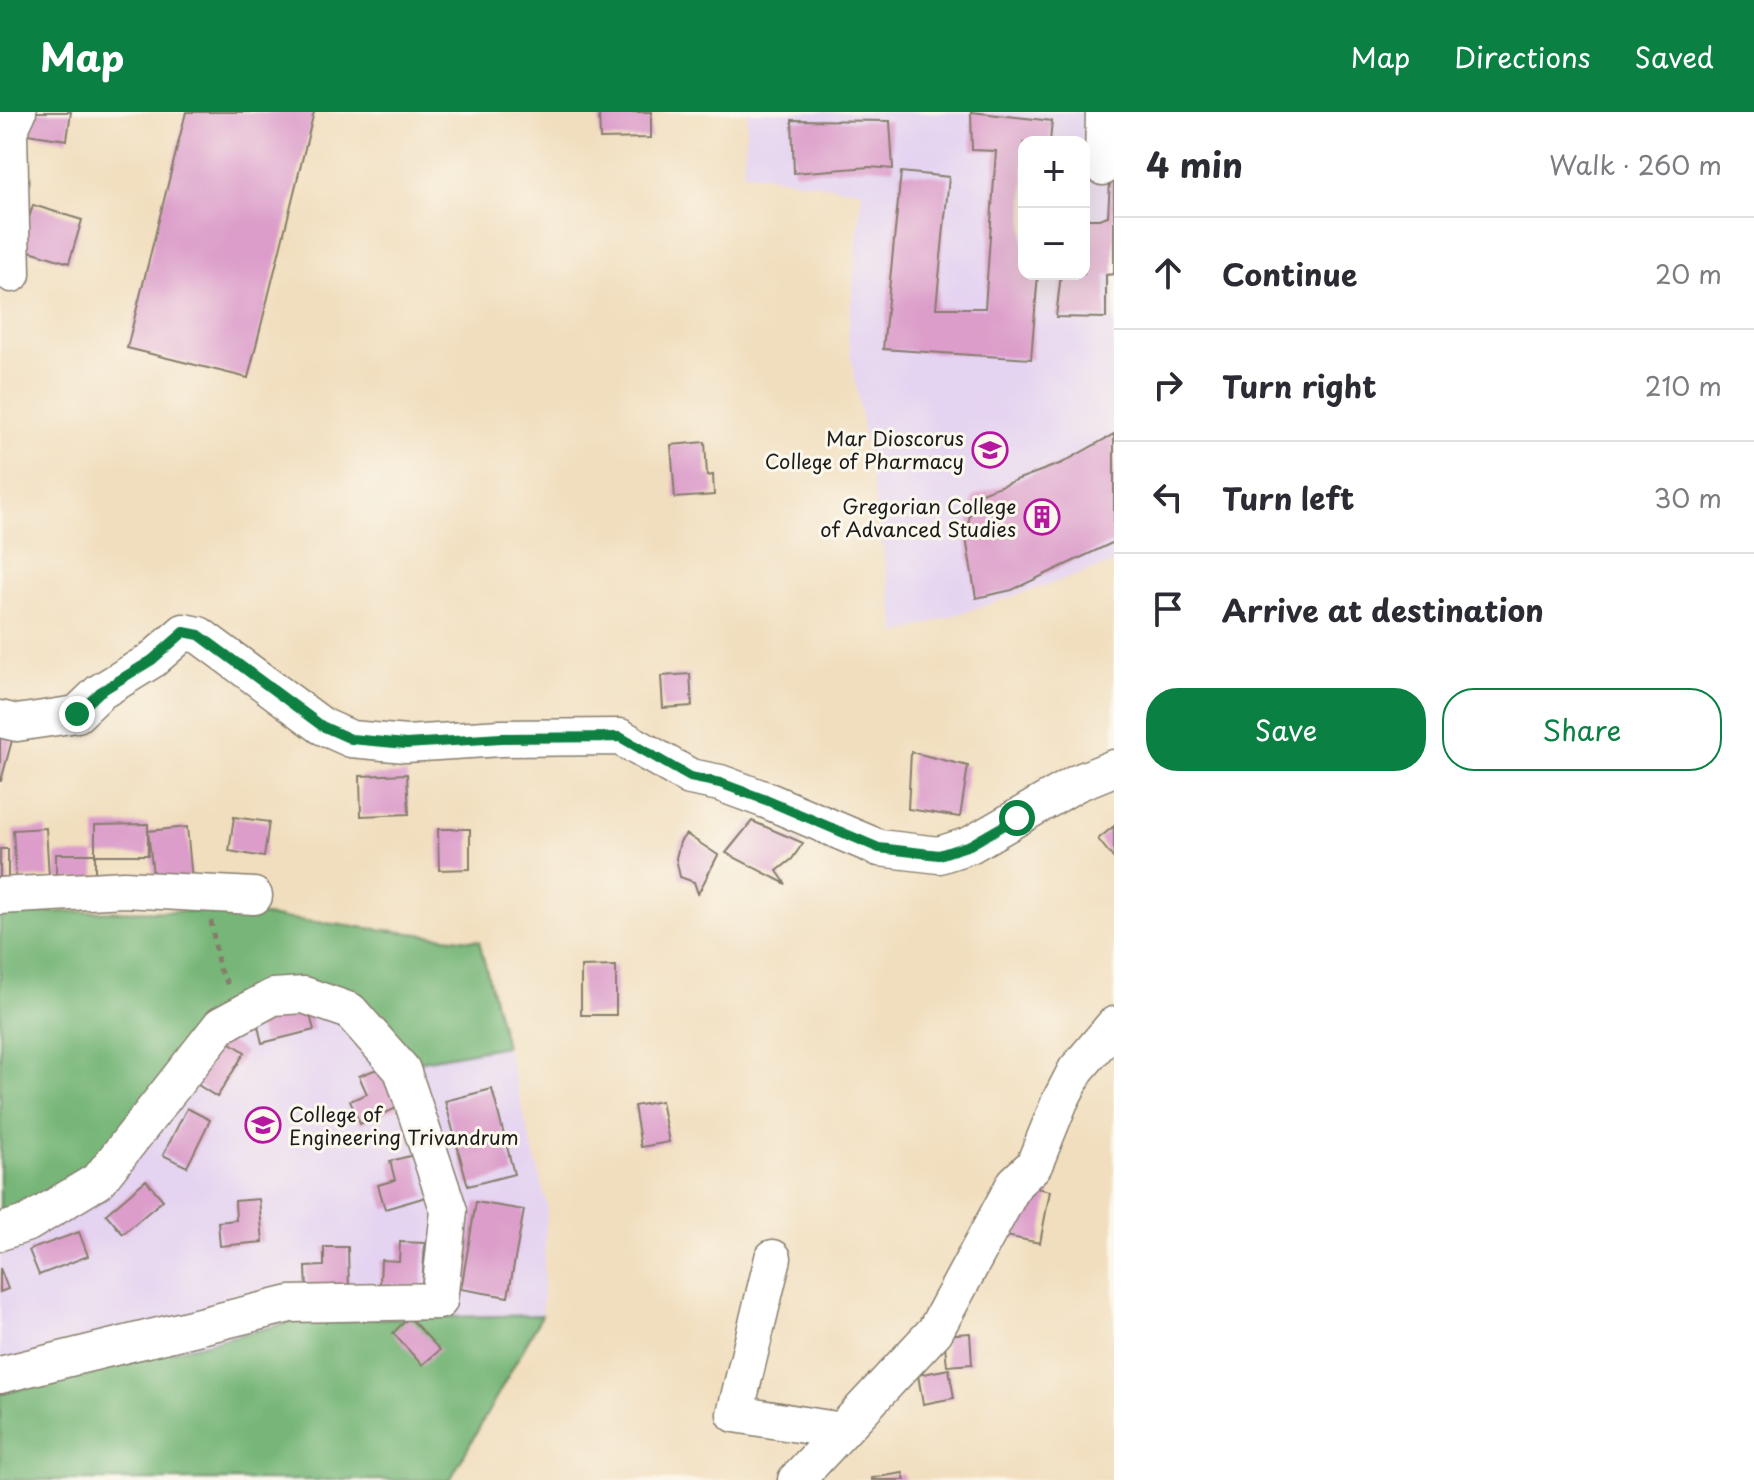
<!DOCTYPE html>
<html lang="en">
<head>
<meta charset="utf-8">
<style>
	body { margin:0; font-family:"Playpen Sans",sans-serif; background:#f2f2f3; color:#2b2b33 }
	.controls { position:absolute; right:24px; top:24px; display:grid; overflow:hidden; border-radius:16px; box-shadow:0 8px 32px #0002 }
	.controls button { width:72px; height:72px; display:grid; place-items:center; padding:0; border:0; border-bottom:2px solid #e1e1e2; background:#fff; color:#2b2b33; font:40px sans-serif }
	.stop { position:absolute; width:24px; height:24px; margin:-18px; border:6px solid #0b8043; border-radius:50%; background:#fff }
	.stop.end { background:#0b8043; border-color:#fff; box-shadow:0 2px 8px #0008 }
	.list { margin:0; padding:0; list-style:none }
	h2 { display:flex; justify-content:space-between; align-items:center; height:104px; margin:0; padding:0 32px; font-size:34px }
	h2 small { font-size:26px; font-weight:400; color:#7c7c81 }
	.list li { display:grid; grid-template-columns:52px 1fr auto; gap:24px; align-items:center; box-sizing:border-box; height:112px; padding:0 32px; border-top:2px solid #e1e1e2 }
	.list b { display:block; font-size:30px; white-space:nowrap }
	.list em { font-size:26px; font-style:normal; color:#7c7c81 }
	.actions { display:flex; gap:16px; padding:24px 32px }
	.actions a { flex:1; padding:18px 0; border:2px solid #0b8043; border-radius:32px; text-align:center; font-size:28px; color:#0b8043 }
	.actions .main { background:#0b8043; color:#fff }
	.icon { flex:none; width:44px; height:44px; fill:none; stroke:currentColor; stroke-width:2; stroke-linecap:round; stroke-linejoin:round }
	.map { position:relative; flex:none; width:1114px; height:1368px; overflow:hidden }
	header { display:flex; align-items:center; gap:48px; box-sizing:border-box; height:112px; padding:0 40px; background:#0b8043; color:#fff }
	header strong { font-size:38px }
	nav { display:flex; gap:44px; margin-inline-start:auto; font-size:28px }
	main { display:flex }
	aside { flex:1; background:#fff }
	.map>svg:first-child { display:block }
	.built { fill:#e4d3f1; fill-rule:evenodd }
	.forest { fill:#77b678; stroke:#4a694a; stroke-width:2 }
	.building { fill:#dc9dca }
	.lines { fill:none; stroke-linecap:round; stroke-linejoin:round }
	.minor-casing { stroke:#867d6d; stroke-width:39 }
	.path { stroke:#867d6d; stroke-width:5; stroke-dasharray:6 6; stroke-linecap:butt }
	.minor { stroke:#fff; stroke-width:36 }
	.route { stroke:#0b8043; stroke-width:10 }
	.labels { text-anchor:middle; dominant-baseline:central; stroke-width:6; stroke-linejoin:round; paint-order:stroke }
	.poi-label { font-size:20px; fill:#1c1c1c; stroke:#fbf7ec; text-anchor:end }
</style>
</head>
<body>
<header>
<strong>Map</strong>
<nav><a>Map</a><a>Directions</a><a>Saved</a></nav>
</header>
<main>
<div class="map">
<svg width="1114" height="1368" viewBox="0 0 1114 1368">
	<rect width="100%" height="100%" fill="#fbf7ec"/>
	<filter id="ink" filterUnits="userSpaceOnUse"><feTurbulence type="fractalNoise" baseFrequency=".0125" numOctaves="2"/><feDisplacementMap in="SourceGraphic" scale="16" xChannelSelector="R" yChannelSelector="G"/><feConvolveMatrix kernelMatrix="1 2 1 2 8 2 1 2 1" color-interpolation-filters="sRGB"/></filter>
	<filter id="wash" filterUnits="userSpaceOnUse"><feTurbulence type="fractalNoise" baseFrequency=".006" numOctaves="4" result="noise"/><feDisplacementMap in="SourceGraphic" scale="32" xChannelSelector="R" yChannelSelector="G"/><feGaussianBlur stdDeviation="1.8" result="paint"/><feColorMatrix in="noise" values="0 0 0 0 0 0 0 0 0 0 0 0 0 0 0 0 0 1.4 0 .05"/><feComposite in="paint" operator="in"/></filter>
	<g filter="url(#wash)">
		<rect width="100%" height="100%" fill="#f1debe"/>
		<path class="built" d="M748,0H1114V451L897,522L848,225L862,79L743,60ZM1024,30H1084V162H1024Z
			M0,800L479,829L547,1092L542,1203L450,1368H0Z"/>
		<path class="forest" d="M222,799L479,829L506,934L412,951L296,867L88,1057L15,1102L0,1106V800Z
			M542,1203L450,1368H0V1282L300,1208Z"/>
		<g id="blocks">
			<path class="building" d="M31,0H71L67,28L27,22Z
				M186,0H314L248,266L127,236Z
				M599,0H651V26L600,27Z
				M971,0L1052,9L1050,30H1024V162H1038L1031,247L883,237L901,60L949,65L936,196H985L996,39L972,38Z
				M792,8L890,9L893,57L870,55L794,61Z
				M1110,68L1114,69V162L1106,163V206L1056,205L1061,162H1084V107H1099L1108,104Z
				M33,93L82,108L69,151L20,136Z
				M1114,322V430L1012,478L976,486L966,426L973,384L1062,351Z
				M705,330L707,364L713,363L714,383L675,386L671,333Z
				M690,562L692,594L663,596L661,564Z
				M0,617L14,621L1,669H0Z
				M911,640L968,654L960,705L908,697Z
				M407,662L409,702L361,704L360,664Z
				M234,705L269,710L264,745L229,739Z
				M752,709L803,731L792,747L777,759L786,772L726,741Z
				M148,712V743H95V713Z
				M1114,714V747L1098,727Z
				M187,715L192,768L154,771L148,719Z
				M46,716L49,765L16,767L13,718Z
				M438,717H470V757L439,758Z
				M686,722L718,743L698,782L694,770L680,765L676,746L680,730Z
				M0,737H8V779H0Z
				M56,742H95V767H56Z
				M616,854V903H581V855Z
				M307,892L314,918L262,931L256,906Z
				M223,926L245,940L217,985L195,971Z
				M382,955L399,995L360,1012L350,989L367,982L359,964Z
				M492,977L514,1062L468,1074L445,989Z
				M661,989L669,1030L641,1035L634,994Z
				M187,996L210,1008L187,1055L163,1043Z
				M414,1043L426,1085L385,1097L378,1073L395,1068L390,1049Z
				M146,1068L163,1088L123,1122L106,1102Z
				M1017,1072L1050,1079L1040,1131L1006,1124Z
				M259,1087L263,1130L220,1134L218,1110L236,1108L235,1089Z
				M476,1090L524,1098L508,1185L461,1177Z
				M79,1120L88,1144L39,1163L29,1138Z
				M400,1130L425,1131L422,1175L380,1172L381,1148L399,1149Z
				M324,1135H348L349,1178L307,1179L306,1155L324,1154Z
				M0,1156L8,1177L0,1180Z
				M409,1205L440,1238L422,1253L393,1221Z
				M970,1221L972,1252L947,1254L944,1223Z
				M949,1257L954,1286L923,1292L918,1263Z
				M903,1361L905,1368H872V1366Z"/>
		</g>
	</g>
	<g filter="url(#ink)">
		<use href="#blocks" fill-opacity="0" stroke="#867d6d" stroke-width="2"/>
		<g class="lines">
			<defs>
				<path id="minor" d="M1103,55L1104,0
					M12,162L9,19L18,0
					M0,607L17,611L77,602L100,580L152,548L184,520L199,523L322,614L351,627L406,632L501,626L620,625L690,665L720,671L766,688L879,736L939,743L970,733L1077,671L1114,656
					M0,784L124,777L254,784
					M0,1120L28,1111L99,1068L221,913L273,885L304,883L350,899L402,958L449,1099L439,1189L290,1192L0,1263
					M773,1146L735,1302L842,1319
					M796,1368L935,1219L1015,1071L1034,1053L1060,989L1076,958L1114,913"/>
			</defs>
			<use href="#minor" class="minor-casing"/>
			<path class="path" d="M211,809L219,857L230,876"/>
			<use href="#minor" class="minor"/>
		</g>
	</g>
	<g class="lines" filter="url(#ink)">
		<path class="route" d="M77,602L100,580L152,548L184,520L199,523L322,614L351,627L406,632L501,626L620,625L690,665L720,671L766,688L879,736L939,743L970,733L1017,706"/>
	</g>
	<defs>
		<symbol id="university-ring" viewBox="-11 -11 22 22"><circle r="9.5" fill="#fbf7ec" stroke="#b5179e" stroke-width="1.5"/><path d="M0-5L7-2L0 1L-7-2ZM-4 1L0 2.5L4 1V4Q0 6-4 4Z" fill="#b5179e"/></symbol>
		<symbol id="building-ring" viewBox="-11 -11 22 22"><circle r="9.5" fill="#fbf7ec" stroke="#b5179e" stroke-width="1.5"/><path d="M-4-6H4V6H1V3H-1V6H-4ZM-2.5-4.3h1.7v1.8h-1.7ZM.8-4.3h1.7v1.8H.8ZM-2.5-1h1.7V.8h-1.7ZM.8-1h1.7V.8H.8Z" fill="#b5179e"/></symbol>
	</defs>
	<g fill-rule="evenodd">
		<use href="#university-ring" x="970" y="318" width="40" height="40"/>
		<use href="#building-ring" x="1022" y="385" width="40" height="40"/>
		<use href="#university-ring" x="243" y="993" width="40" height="40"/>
	</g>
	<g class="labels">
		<g class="poi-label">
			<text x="964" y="326">Mar Dioscorus<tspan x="964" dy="23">College of Pharmacy</tspan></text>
			<text x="1016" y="394">Gregorian College<tspan x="1016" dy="23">of Advanced Studies</tspan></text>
			<text x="289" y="1002" text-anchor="start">College of<tspan x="289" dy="23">Engineering Trivandrum</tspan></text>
		</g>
	</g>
</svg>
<div class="controls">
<button>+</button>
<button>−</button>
</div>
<div class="stop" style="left:1017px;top:706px"></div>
<div class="stop end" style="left:77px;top:602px"></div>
</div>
<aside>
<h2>4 min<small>Walk · 260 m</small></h2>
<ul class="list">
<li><svg class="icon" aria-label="ahead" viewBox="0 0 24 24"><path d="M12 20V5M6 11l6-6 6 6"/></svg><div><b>Continue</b></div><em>20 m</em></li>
<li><svg class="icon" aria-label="right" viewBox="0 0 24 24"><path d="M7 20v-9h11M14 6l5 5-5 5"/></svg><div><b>Turn right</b></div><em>210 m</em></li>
<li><svg class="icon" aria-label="left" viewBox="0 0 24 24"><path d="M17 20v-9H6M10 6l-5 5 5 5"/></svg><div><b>Turn left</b></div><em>30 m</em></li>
<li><svg class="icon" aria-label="arrive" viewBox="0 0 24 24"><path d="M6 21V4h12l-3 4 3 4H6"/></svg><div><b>Arrive at destination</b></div></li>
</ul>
<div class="actions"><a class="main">Save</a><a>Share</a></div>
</aside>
</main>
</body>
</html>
